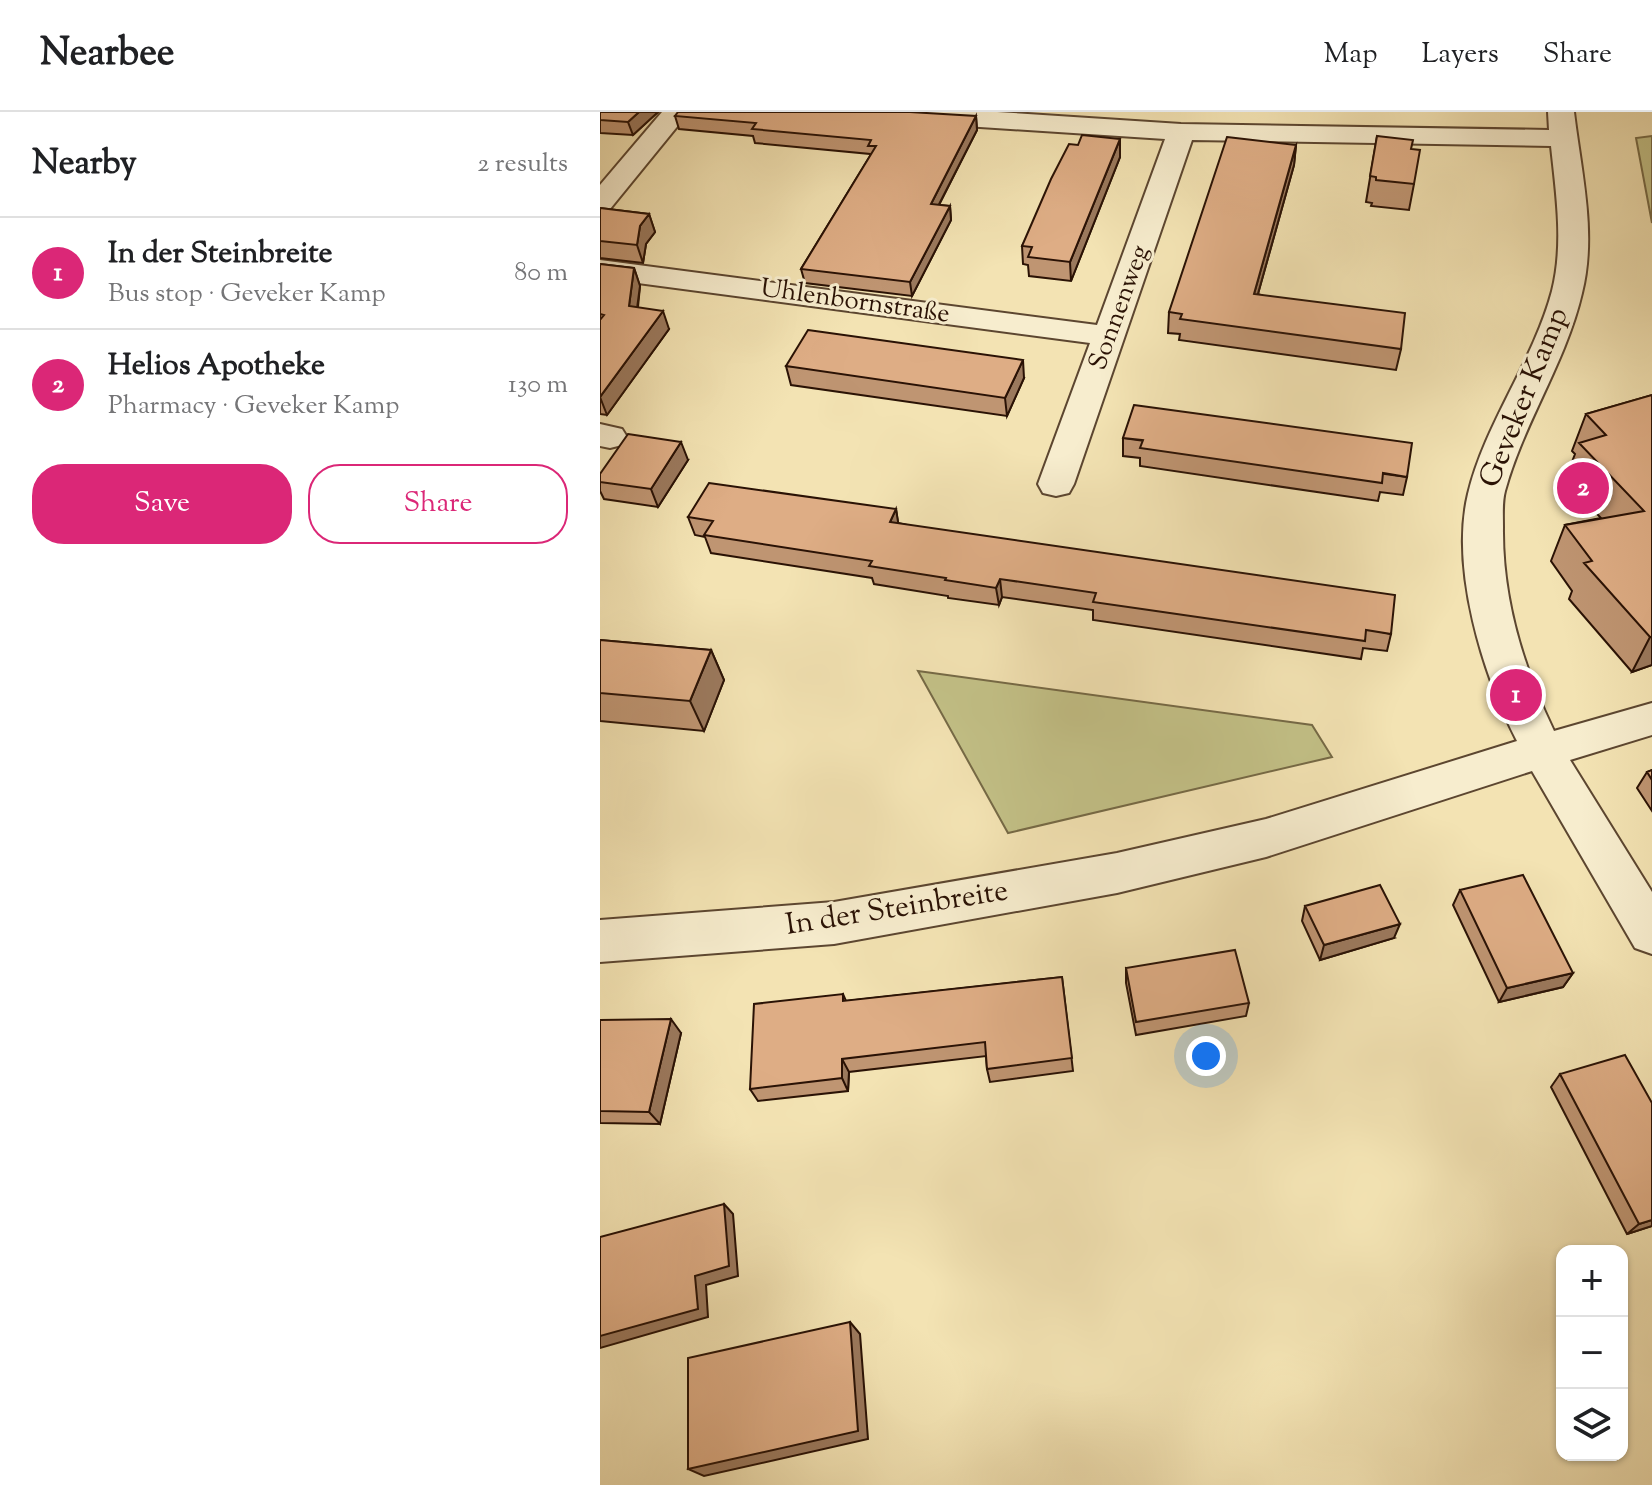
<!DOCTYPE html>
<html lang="en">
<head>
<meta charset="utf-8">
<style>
	body { margin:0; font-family:"Sorts Mill Goudy",serif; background:#f6f6f6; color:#202124 }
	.controls { position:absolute; right:24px; bottom:24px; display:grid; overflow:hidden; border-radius:16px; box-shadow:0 2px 6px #0004 }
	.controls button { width:72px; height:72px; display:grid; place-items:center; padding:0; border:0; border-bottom:2px solid #e0e0e0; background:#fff; color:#202124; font:40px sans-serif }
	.you { position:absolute; left:606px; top:944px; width:28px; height:28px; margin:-20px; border:6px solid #fff; border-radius:50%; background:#1a73e8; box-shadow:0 0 0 12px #1a73e833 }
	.badge { display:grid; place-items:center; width:52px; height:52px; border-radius:50%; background:#db2777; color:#fff; font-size:26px; font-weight:700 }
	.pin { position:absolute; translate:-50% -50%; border:4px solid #fff; box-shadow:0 2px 8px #0006 }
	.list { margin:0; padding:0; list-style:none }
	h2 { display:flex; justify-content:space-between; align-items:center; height:104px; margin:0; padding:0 32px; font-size:34px }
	h2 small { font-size:26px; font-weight:400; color:#757577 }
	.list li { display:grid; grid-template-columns:52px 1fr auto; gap:24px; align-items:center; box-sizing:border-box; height:112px; padding:0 32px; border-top:2px solid #e0e0e0 }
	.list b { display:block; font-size:30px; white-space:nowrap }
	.list p { margin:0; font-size:26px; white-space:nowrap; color:#757577 }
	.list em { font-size:26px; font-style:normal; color:#757577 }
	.actions { display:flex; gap:16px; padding:24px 32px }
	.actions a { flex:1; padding:18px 0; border:2px solid #db2777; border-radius:32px; text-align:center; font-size:28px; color:#db2777 }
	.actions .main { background:#db2777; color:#fff }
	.icon { flex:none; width:44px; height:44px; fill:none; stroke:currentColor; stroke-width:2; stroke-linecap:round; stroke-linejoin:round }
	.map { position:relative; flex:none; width:1052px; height:1373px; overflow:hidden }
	header { display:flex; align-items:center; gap:48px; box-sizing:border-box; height:112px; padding:0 40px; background:#fff; border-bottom:2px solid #e0e0e0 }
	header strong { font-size:38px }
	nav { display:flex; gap:44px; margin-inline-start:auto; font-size:28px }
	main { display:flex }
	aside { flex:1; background:#fff }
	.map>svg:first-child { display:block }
	.green { fill:#c3c187; stroke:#766a46; stroke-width:2 }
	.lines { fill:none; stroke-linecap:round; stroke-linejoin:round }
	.minor-casing { stroke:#5c4630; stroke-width:4 }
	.minor { fill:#f7edce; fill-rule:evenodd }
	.wall { fill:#bf9572; stroke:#2a1205; stroke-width:2 }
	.shaded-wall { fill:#9b795d; stroke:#2a1205; stroke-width:2 }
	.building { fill:#dead85; stroke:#2a1205; stroke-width:2 }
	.labels { text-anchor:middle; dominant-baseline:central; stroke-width:6; stroke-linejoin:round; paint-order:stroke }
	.far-street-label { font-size:26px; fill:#2a1205; stroke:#f7edce }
	.street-label { font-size:30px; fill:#2a1205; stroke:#f7edce }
</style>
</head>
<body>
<header>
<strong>Nearbee</strong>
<nav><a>Map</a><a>Layers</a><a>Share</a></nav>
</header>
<main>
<aside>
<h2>Nearby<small>2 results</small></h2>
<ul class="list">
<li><span class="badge">1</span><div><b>In der Steinbreite</b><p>Bus stop · Geveker Kamp</p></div><em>80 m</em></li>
<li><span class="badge">2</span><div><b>Helios Apotheke</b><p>Pharmacy · Geveker Kamp</p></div><em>130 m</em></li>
</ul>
<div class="actions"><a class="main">Save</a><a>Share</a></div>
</aside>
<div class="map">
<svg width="1052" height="1373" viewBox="0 0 1052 1373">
	<rect width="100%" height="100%" fill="#f3e3b3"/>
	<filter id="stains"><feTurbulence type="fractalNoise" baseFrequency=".0025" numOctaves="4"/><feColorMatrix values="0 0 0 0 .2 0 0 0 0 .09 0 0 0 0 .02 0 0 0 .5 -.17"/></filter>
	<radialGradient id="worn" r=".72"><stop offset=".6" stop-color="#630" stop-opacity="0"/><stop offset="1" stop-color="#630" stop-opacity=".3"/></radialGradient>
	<path class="green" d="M1052,24V111L1036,26Z
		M318,559L712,613L732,645L408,721Z"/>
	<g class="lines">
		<defs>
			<path id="minor" d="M62,0H89L10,97L0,100V73Z
				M260,0H397L581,12L949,18L948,0H974C981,59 997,122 982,181C966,250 924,310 905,379C902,390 903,403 903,415C902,486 923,555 954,619L1052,591V623L970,648L1052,780V842L1035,836L932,659L666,745L517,781L234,832L0,850V808L234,790L517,741L666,707L917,629C883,563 850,457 868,382C885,311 933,250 952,179C964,132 956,82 951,34L592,28L474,372L469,381L456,384L443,381L438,372L490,231L0,166V148L497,213L565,27L273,8L264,6Z
				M0,312L22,317L27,325L22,333L10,336L0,334Z"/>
		</defs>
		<use href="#minor" class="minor-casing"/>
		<use href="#minor" class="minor"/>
	</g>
	<path class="wall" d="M0,0H58L33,23L0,21Z
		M75,4H376L377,18L339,93L350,94L351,108L312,184L205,171L201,157L270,44V42L155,31L153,24L79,17Z
		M777,24L811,37L814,72L809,98L771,94L772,91L766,90Z
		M520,27V45L471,169L429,164L428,153L423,152L422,134L478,33Z
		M696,33L694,53L658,182L801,237L796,258L579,228L580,222L568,221L569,200Z
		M0,96L49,102L55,120L46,132L43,151L0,146Z
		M0,152L34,156L40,174L38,195L69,217L7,303L0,302Z
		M186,254L424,266L407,304L191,273Z
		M1052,283V553L1032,560L969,487L972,479L951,449L965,413L1001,406L965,368L975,342L972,339L986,302Z
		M523,326L807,365L803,383L780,380L778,389L540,354V346L523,344Z
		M88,348L58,395L4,387L0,379V362Z
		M296,397L298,411L791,522L787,539L763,536L761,547L493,508V498L402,485L399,493L348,486V484L274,472L272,466L111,441L105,425L95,423L88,405Z
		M0,528L111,538L124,568L104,619L0,609Z
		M1052,658V699L1037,676L1047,660Z
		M860,778L973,861L963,875L899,890L853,793Z
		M705,794L794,826L720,848L702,809Z
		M526,856L649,891L646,904L536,923L526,871Z
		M462,865L473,959L390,970L387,957L386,944L249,960L248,979L158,989L150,977L243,882L246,889Z
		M0,908L81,921L60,1012L0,1011Z
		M960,962L1052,1114L1027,1122L951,975Z"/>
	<path class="shaded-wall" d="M39,0H58L33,23L28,10Z
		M376,4L377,18L332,106L331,92Z
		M520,27V45L471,169L470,150Z
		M696,33L694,53L652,203L654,182Z
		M350,94L351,108L312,184L310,170Z
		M49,102L55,120L46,132L43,151L37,133L40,114Z
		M34,156L40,174L35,212L29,194Z
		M63,199L69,217L7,303L0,285Z
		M423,248L424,266L407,304L405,286Z
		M81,330L88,348L58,395L51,377Z
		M296,397L299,416L290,410Z
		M400,467L402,485L399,493L396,476Z
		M1050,525H1052V553L1032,560Z
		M111,538L124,568L104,619L90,589Z
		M800,812L794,826L720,848L724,833Z
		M973,861L963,875L899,890L907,876Z
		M71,907L81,921L60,1012L49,1000Z
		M242,947L249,960L248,979L242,966Z
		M124,1092L133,1102L138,1164L106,1173L108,1205L0,1236V1224L95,1164Z
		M1052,1108V1114L1027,1122L1039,1112Z
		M250,1210L260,1222L268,1327L104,1364L88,1357Z"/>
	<path class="building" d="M0,0H39L28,10L0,8Z
		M78,0H310L376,4L331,92L350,94L310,170L201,157L276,34H268L271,28L152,17L156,11L75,4Z
		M482,23L520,27L470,150L428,145L432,135L422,134L451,67L469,32L478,33Z
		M777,24L813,28L811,37L820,38L814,72L776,68V65L770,64Z
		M627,25L696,33L654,182L805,201L801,237L580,207L582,202L569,200Z
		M0,96L49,102L40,114L37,133L0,129Z
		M0,152L34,156L29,194L63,199L0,285V208L4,203L0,202Z
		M208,218L423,248L405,286L186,254Z
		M1052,283V525H1050L984,451L992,449L965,413L1044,399L979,331L1006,323L986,302Z
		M534,293L812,331L807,365L783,361L782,371L540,336L543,328L523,326Z
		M28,322L81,330L51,377L0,370V362Z
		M109,371L296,397L290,410L795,483L791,522L766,518L765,529L549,498L493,490L496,481L400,467L396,476L345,468L346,466L269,454L272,449L104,423L113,409L88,405Z
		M0,528L111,538L90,589L0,581Z
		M1052,658V668L1047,660Z
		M923,763L973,861L907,876L860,778Z
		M780,773L800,812L724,833L705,794Z
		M635,838L649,891L536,910L526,856Z
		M462,865L472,946L387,957L385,930L242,947V966L150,977L154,892L243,882V889Z
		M71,907L49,1000L0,999V908Z
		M1025,943L1052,991V1108L1039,1112L960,962Z
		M124,1092L129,1154L95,1164L98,1197L0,1224V1125Z
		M250,1210L258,1319L88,1357V1246Z"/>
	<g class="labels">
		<g class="far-street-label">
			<text transform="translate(255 190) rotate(8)">Uhlenbornstraße</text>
			<text transform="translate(520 196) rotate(-70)">Sonnenweg</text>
		</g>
		<g class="street-label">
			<text transform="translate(925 286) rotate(-68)">Geveker Kamp</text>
			<text transform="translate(297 797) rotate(-9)">In der Steinbreite</text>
		</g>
	</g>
	<rect width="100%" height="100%" filter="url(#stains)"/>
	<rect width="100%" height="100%" fill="url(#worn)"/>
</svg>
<div class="controls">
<button>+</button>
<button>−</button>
<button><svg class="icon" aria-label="layers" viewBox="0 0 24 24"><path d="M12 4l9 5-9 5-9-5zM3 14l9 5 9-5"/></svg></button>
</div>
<div class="you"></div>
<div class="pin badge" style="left:916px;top:583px">1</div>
<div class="pin badge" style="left:983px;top:376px">2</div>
</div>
</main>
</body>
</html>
